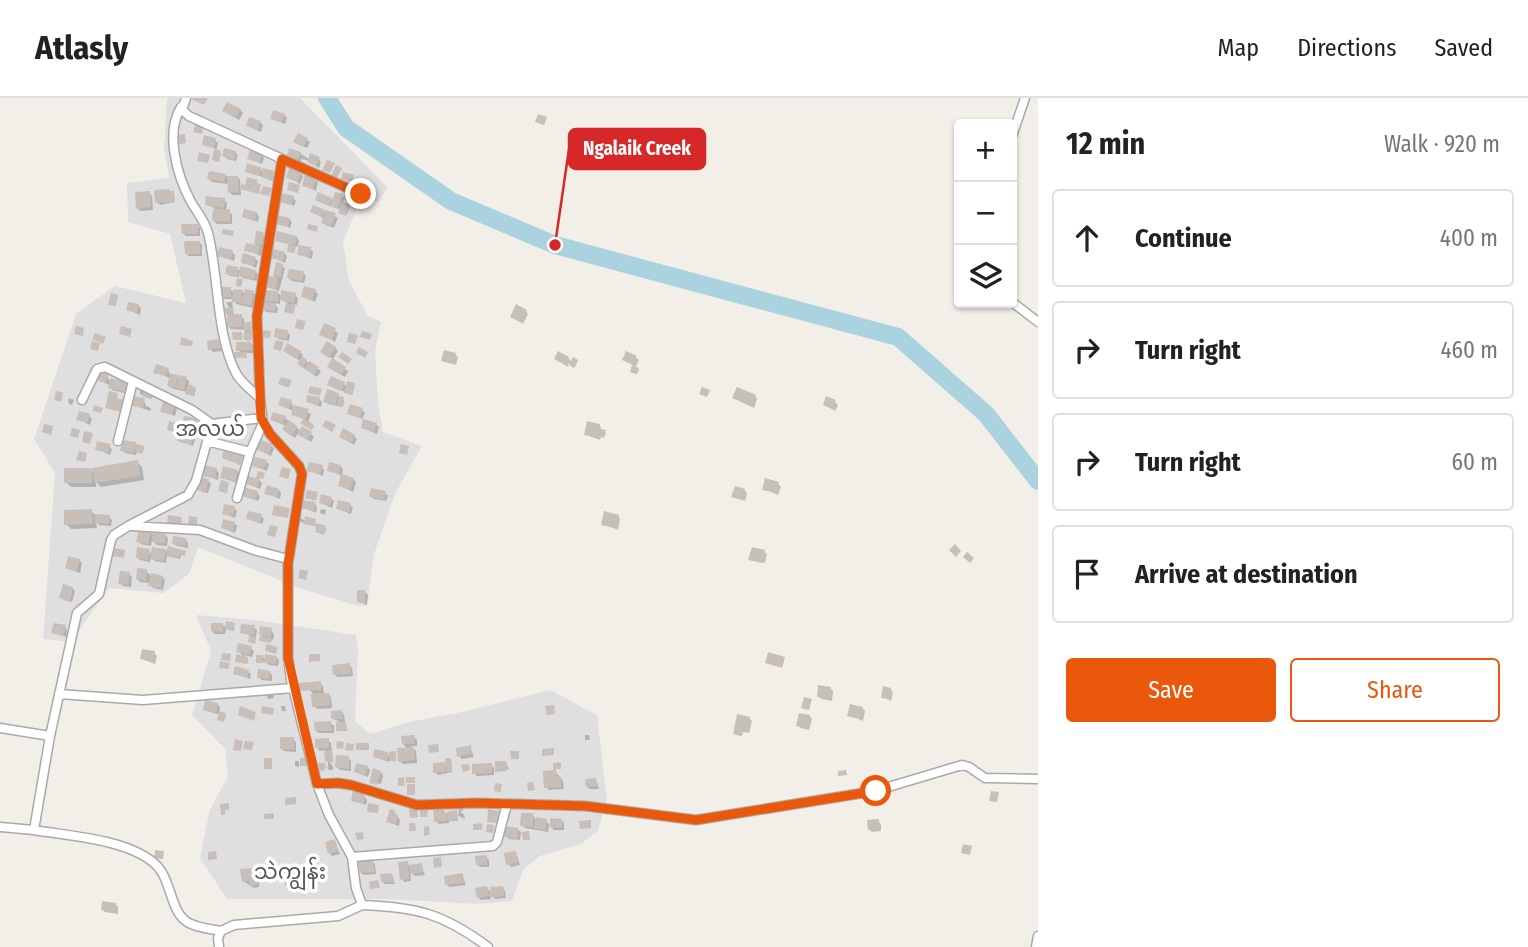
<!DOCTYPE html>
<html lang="en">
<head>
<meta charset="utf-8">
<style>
	body { margin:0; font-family:"Fira Sans Condensed","Noto Sans Myanmar",sans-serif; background:#f6f6f6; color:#222 }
	.controls { position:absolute; right:21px; top:21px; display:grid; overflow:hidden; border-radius:7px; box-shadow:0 2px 5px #0004 }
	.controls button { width:63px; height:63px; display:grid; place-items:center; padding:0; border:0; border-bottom:2px solid #e0e0e0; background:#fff; color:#222; font:35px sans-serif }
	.stop { position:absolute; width:21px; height:21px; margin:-16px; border:5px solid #ea580c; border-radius:50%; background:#fff }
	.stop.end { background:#ea580c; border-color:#fff; box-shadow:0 2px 7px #0008 }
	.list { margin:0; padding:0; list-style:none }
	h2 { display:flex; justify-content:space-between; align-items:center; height:91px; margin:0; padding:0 28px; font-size:30px }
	h2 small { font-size:23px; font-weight:400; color:#767676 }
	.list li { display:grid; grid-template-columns:46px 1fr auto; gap:21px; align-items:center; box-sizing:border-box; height:98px; margin:0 14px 14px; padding:0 14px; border:2px solid #e0e0e0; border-radius:7px }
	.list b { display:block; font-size:26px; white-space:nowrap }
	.list em { font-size:23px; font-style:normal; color:#767676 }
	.actions { display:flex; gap:14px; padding:21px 28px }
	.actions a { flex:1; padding:16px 0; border:2px solid #ea580c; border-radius:7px; text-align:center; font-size:24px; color:#ea580c }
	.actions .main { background:#ea580c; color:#fff }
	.icon { flex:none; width:38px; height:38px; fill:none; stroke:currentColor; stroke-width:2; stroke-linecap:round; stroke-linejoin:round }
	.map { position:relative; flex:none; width:1038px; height:849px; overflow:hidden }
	header { display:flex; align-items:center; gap:42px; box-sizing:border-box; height:98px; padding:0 35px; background:#fff; border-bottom:2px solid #e0e0e0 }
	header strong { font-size:33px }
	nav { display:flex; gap:38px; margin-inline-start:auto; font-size:24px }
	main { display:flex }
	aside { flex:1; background:#fff }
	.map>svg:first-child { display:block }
	.residential { fill:#e0dfdf }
	.shadow { fill:#0003 }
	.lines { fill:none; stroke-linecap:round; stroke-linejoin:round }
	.river { stroke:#aad3df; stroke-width:18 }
	.building { fill:#c7bfb8 }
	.street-casing { stroke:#a9a9a9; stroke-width:11 }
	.street { stroke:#fff; stroke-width:8 }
	.route { stroke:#ea580c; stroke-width:9 }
	.labels { text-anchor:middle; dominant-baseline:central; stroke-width:7; stroke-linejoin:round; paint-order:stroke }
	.quarter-label { font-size:21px; fill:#555; stroke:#fff }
	.leader { fill:none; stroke:#d62828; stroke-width:2.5 }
	.callout-dot { fill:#d62828; stroke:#fff; stroke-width:2.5 }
	.callout { fill:#d62828; stroke:#d62828; stroke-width:2.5 }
	.callout-label { font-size:19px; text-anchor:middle; font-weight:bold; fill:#fff }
</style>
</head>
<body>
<header>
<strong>Atlasly</strong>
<nav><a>Map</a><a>Directions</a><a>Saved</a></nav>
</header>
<main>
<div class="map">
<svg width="1038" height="849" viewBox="0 0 1038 849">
	<rect width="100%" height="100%" fill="#f2efe9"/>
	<path class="residential" d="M167,0H300L388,90L378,104L370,101L357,110L343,144L349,183L368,218L381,224L375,254L378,305L383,334L422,348L395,396L374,456L367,508L355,507L299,490L198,449L189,476L163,495L109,490L71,544L43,541L55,375L34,341L76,216L115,188L186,205L170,136L128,124L127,85L169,80L164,51Z
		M196,517L255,522L356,537L358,554L355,623L370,636L409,624L462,614L550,592L597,617L607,702L598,733L581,746L540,758L523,772L512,803L477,806L386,801H227L200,760L209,714L228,678L225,651L192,617L211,553Z"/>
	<path class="shadow" d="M240,12L243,15L239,22L224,13Z
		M284,17L287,20L285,26L272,21Z
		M260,24L263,27L261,34L248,28Z
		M215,42L218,45L216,53L221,55L224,58L235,54L238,57L236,63L227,61L221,55L219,64L215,63L216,51L204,46Z
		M307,42L310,44L307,50L298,46Z
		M300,55L310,62L319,61L321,64L319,70L306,62L301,61V64L289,58Z
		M261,57L264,60L262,66L249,60Z
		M261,72L264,75H274L277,78L275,84L247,73Z
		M300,75L303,78L300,86L288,79Z
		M225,78L238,79L240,82L241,97H232L230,94L229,86L212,84L209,81Z
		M315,82L318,84L316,93L304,87Z
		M173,94L175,104L160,107L157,104Z
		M149,95L152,98L153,112L140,113L138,110Z
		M319,96L334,102L342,98L345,101L352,96L350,103L344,101L343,106L350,108L347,117L341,116V112L320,104L317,102Z
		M293,100L296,103L294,108L281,103Z
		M224,102L227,105L226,113L232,116V126H217L214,123L215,110L207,107Z
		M324,113L338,120L334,130L326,127L323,124L325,121L312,114Z
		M256,115L259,118L258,124L244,119Z
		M289,121L292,124L290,130L277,125Z
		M197,127L200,130V138H186L183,135Z
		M258,135L266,139L261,158L246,152L255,149Z
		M296,139L299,142L298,148L310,151L313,154L312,161L299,156L300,149L296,148L294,155L290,154V147L277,142Z
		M199,144L202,147V158H189L186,156Z
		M232,154L235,157L234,163L219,158Z
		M284,155L287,158L285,165L272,159Z
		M255,160L258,163L256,170L243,164Z
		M277,166L285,170L279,193L265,188L274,181Z
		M237,171L241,174L255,173L258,176L257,183L243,180L240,177L239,179L230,178L227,175Z
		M303,175L306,178L304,185L292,183L289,180Z
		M230,191L234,195L242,193L245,197L253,195L256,197L253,210L236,206L235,201H225L222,198Z
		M315,193L318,196L315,204L303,199Z
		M264,194H277L282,199L295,197L298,200L297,207L291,206L295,210L293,215L286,213L288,205L280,201V206L273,205L278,210L277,215L266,214L263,211Z
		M226,204H232L234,218H241L244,221V226L251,227L252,242H248L254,248V255H246L247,260H237L242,256L238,252L250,245L242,238V242L234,241L241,236L245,240V232L231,231L228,228L227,215L230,211Z
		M139,208L141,211L140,217L128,212Z
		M526,213L528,216L523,226L515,221Z
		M325,228L338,235L335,244L321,236Z
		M287,234L290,237L289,243L279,241L276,238Z
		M218,243L222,253L213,254L210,251Z
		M335,250L338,253L333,261L325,256Z
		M300,254L303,257L301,260L321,273L317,279L299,266L301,263L288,256Z
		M627,255L639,262L635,270L639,272L637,276L632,274L634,267L627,264Z
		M455,256L458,259L456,267L443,262Z
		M568,260L572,264L573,262L577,264L575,269L569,265L568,269L556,261Z
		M333,263L348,273L345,279L332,271Z
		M168,271L170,277L186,281L189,283L188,288L196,291L194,298L188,296L187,294L171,290L169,287L170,280L155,274Z
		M107,278L109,282L126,286L129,289L128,296L112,292L110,287L97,282Z
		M344,286L347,289L355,288L352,297L329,287Z
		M140,290L153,297L151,301L140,296Z
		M338,297L344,302L343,309L328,306L325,303Z
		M755,298L757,301L754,310L734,300Z
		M69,300L74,302L72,307L68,305Z
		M319,301L322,304L321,309L308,304Z
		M144,302L146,308L151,310L150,313L133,307Z
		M291,303L293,309L311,316L308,325L314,329L312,331L303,325L305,322L293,316L294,313L280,307Z
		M835,304L838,307L835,313L825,306Z
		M174,308L177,311L175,318L162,313Z
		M362,312L365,315L362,321L349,315Z
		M89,318L92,321L90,327L78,321Z
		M285,320L301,333L303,330L311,336L314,339L311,344L298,335L295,340L287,334L286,328L272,322Z
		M196,322L198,325L197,330L184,325Z
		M376,326L379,329L377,336L363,330Z
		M600,328L602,333L606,335L605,338L601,337L600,342L586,337Z
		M354,338L357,341L354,347L341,339Z
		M192,339L195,341L193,348L179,343Z
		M135,346L144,350L142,356L137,354L136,357L125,355L122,352Z
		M109,348L112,351L110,357L97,351Z
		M271,348L274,350L271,358L257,351Z
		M137,364L142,369L144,382L101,389L96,384V389H71L66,384L91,372L95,376Z
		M266,364L269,366L267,373L254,368Z
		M340,368L343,371L342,378L329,372Z
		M322,369L324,372L323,378L308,372Z
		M216,372L219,375L218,382L203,377Z
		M237,373L240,376L238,385L222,380Z
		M353,381L356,384L353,394L339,387Z
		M259,382L262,385L260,391L248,386Z
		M208,383L211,386L208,395L202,394L199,391Z
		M778,386L781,389L778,397L764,391Z
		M279,392L281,395L280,401L266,395Z
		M744,392L747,395L745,403L733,398Z
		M257,395L260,398L258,403L244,397Z
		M385,395L388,398L386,403L374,401L371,398Z
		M331,401L334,403L332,410L321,405Z
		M315,406L317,409L316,415L303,409Z
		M350,407L353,410L351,416L338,411Z
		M234,410L237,413L235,420L223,415Z
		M321,411L326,412L325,417L320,415Z
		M91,413L97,418L109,419L112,422L111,428L99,427L96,424L97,430L71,431L66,426Z
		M261,418L264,421L262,426L248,421Z
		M618,418L620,421L618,432L603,426Z
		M298,419L306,423L315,422V426L326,431L324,436L317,434L318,429L298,423Z
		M234,425L237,428L235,435L223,430Z
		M150,434L155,438L165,437L168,440L167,448L157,447L152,442L151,448L141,446L138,444Z
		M186,442L188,445V450L177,448L174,446Z
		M153,451L182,455L180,461L167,458L166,465L155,463L151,459L150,464L140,462L137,459L149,453L152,457Z
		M764,454L767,456L765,465L751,461Z
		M79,462L82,465L80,475L66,470Z
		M146,473L150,477L162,479L165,482L163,492L153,490L150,485L140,484L137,481Z
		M129,476L132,479L131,489L123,488L120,485Z
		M72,490L75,493L72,504L64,502L61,499Z
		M365,494L368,497L367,507L359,504Z
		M234,526V533L226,531L225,536H215L212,533L223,527L227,531Z
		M65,529L67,532L66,539L53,534Z
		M254,529L257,532L255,545L250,544L251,538L242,534Z
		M262 538a6 6 0 1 1 12 0a6 6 0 1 1-12 0Z
		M251,550L254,553L252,559L244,557L248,562L247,566L237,564L245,560L238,553Z
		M154,555L157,558L155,566L142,561Z
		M263,559L266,563L276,559L279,562L278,568L269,567L264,562L263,565H259Z
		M349,567L352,570L353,578L337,579L335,576Z
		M248,574L251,576L250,581L235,575Z
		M269,574L272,577V583L262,582L259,579Z
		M320,585L323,588L324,597L328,596L331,599L332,610L317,611L314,608L315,598L310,592H301Z
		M830,590L833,593L832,603L822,601L819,599Z
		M890,591L893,594L891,603L883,599Z
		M266,596H273L274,600L268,601Z
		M217,606L220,609L219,615L226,617L224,623L220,622V617L204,612Z
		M281,608H285L286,613H282Z
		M862,610L865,613L863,623L849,617Z
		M342,614L344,617L347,633H339L338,623L333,621Z
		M809,618L812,621L809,632L801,630L798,627Z
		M749,620L752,623L749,635L743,634L742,638L736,637Z
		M331,625L334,628V635H319L316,633Z
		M585,637H589L590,642H585Z
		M414,639L417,642V648H411L416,653L417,665L403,666L400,663L408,651L403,646Z
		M293,641L296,644V654L284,653L281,650Z
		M328,642L331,645L333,664H329L333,668V672H329L325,668V672L321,673L324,666L328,670V665L325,652L320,653L317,650Z
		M470,649L474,659L462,661L459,658Z
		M395,655L396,663L390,660L389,664L375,659L387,656L391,660Z
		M349,660L351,663V673L340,672L337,669Z
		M306,661L307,668H303L299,664V669L295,668V663H298L302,667Z
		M451,661L452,674L438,677L435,674L444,666L448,670Z
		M497,665H506L509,671L497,673L494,670V677L477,678L474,675V667H491L497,673Z
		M367,669L370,672L368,679L355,674Z
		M381,674L383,677L381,686L372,684Z
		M556,674L563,683L564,691L549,692L546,689Z
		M596,682L599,691H590L587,689Z
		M361,695L367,702L366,707L353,702Z
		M458,708L463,709V713H460L464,717L465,721L457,717L458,723H449V725L439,726L436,723L442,711L450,719L456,714L459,717Z
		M394,714L400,722L399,728L388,724Z
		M533,717L535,721L546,723L551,728L561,722L564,725V732H554L549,727L548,734L525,730L523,727Z
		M878,723L881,726V733L872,734L869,731Z
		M518,732L521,734L520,742L509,741L506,738Z
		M334,743L340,756L332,758L330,755Z
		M516,755L520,767L511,769L508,766Z
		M486,759L489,762V769H480L477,766Z
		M372,763L375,766L376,776L364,777L361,775Z
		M407,765L410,768L421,767L425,777L415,778L410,773L411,783L404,784L402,781Z
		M304,769L309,774V785H306V790L292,791L282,781Z
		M259,771L262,774L263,784L259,785V789L254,790L243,783Z
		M392,777L395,786H385L382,783Z
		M462,777L466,787L449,789L447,786Z
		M487,790L492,796L503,790L505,793L506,800L495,801L490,795L491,801L481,802L478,799Z
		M115,806L118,809V816L105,814L102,811Z"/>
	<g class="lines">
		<path class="river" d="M327,0L346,30L451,103L555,147L898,239L986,316L1038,383"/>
	</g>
	<path class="building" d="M189,0H208L204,7Z
		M227,4L241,11L236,20L222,13Z
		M273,12L285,16L282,24L270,21Z
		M538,16L547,19L544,27L535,24Z
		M249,19L261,23L258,32L246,28Z
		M196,24L204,26L202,36L193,34Z
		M298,35L308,40L303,49L293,44Z
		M185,36L186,45L179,46L178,37Z
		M204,37L216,40L214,50L202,47Z
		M224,50L236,53L234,62L222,58Z
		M289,50L301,54L298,62L287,58Z
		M214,51L221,53L219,64L212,62Z
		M250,52L262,56L259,65L247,61Z
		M199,54L210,57L208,65L197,63Z
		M310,55L320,59L316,68L307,64Z
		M327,62L335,65L330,75L322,72Z
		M247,65L262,70L259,78L245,74Z
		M336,67L342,70L337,80L331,78Z
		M263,70L275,73L273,82L261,79Z
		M289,70L301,74L298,84L286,80Z
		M209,73L226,76L224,84L207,81Z
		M343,74L354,77L352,84L341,81Z
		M305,77L316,80L313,91L302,88Z
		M227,78H238L239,94L228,95Z
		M247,79L258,82L257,85L261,86L259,96L240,91L242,86L245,87Z
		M289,84L300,87L298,95L287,92Z
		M263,88L272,90L269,98L260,96Z
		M169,91L170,93H174L175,104L155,105L154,92Z
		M150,93L151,109L136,111L135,94Z
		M346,93L353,95L350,103L343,101Z
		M318,94L332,100L329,108L315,102Z
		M335,94L343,96L338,110L330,108Z
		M281,95L294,98L292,107L279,104Z
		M206,98L225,100L224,110L205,107Z
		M342,104L350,106L346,118L338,115Z
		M313,107L325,112L322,119L310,114Z
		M213,111H230V124L212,123Z
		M244,111L257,114L255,123L242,119Z
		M326,112L336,115L331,128L321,125Z
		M277,117L290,120L288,129L275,126Z
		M181,126H198V136H182Z
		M308,126L318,128L317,134L307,131Z
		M223,131L234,133L233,138L222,136Z
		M256,133L264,134L262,147L254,146Z
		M277,133L297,138L295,147L275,143Z
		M184,143H200V156H185Z
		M246,145L260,148L258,156L244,153Z
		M288,147L296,148L294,155L287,154Z
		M299,147L311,149L309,159L297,157Z
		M219,149L233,152L231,161L217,158Z
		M273,151L285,154L283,163L270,160Z
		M243,155L256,159L254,168L241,165Z
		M276,164L283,166L281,179L273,178Z
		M227,167L238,169L237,178L225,176Z
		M240,168L256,172L254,181L238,178Z
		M289,171L304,173L302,183L287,180Z
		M265,177L278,180L276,191L263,189Z
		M237,180L243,181L241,189L236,188Z
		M304,188L316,191L312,202L301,199Z
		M221,189H231V199H220Z
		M233,191L243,192L241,205L232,204Z
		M245,191L254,193L251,208L241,206Z
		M263,192L278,193V204L262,203Z
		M281,192L296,195L294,205L280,202Z
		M111,195L118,197L116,208L108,207Z
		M128,204L139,206L137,215L126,212Z
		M263,204L276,205L275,213L261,212Z
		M286,205L295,207L293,216L284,214Z
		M516,206L527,212L520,224L510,219Z
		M233,209L234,214L226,216L225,210Z
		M227,216H242V229H227Z
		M297,221L306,223L303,232L295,230Z
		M243,224H251L252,233H244Z
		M324,225L336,230L332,242L319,237Z
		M76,228L84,230L83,238L74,236Z
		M121,228L132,231L130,239L119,236Z
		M275,230L288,232L287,241L274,239Z
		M262,232L271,233L270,240L261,239Z
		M362,233L372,236L370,242L360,239Z
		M232,234H242V241L233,242Z
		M244,234H252V242H244Z
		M95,235L106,239L103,246L92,241Z
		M349,235L358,237L355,246L347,244Z
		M181,239L193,243L192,248L180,247Z
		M219,241L220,250L208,252L207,243Z
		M276,242L284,244L281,253L273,251Z
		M92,243L100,245L98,253L90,251Z
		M327,243L336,249L329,260L320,254Z
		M236,244H251L252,252L236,253Z
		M287,245L301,253L297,261L283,253Z
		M359,249L368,254L365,260L356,255Z
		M444,252L456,255L453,266L441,263Z
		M558,253L569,259L565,267L554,261Z
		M626,253L637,258L633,267L622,262Z
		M234,254H246V260H234Z
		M342,254L352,261L348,266L338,259Z
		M302,258L307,262L303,270L297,266Z
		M573,259L578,262L574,270L569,267Z
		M332,260L346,269L341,277L327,269Z
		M309,263L319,269L314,277L304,271Z
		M156,266L169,270L166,278L153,275Z
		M632,267L639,270L636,276L630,274Z
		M97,274L108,276L106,285L95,282Z
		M170,275L178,277L175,290L167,288Z
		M179,277L187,279L184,292L176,290Z
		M331,278L345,284L342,291L340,293L327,287Z
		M281,279L292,282L289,290L278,286Z
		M110,280L127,284L125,294L108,290Z
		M347,283L355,285L352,297L344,295Z
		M188,286L196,289L193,298L185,296Z
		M310,288L322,291L320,298L308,295Z
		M702,289L710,292L707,299L699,296Z
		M737,289L756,297L751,308L732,300Z
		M145,291L153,294L150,301L142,298Z
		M327,291L339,295L335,307L323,304Z
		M56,293L63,295L61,304L54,302Z
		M109,293L118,295L117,300L124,302L121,314L105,310Z
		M307,297L320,299L319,307L306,304Z
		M133,298L145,300L143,310L131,308Z
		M339,298L344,299L342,309L337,308Z
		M826,298L836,302L832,311L823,307Z
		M281,299L292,302L289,311L278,307Z
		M163,304L175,306L172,317L160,314Z
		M350,306L363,310L360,320L347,316Z
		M94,307L103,310L101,315L93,313Z
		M293,307L309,311L306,321L291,317Z
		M79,313L90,316L87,325L76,322Z
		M273,314L286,318L283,326L270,322Z
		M184,318L196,320L195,328L182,325Z
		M304,320L314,327L311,332L300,325Z
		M363,321L377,325L374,334L361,330Z
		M289,322L298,329L291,338L282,331Z
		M326,322L336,327L332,334L322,328Z
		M169,323L179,326L177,335L167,332Z
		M587,323L600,326V331L606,332L604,340L584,337Z
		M44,326L53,328L51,337L42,334Z
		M302,328L312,334L307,342L297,336Z
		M72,330L80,332L78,340L70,338Z
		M343,330L355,337L351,345L339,339Z
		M84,333L93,335L90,346L82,344Z
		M180,334L193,337L191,347L177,343Z
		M258,341L272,346L269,356L255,351Z
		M122,342L136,344L134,355L120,353Z
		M97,343L110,346L108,355L95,352Z
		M136,346L144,348L142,356L135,354Z
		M401,346L409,348L407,357L399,355Z
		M224,351L243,357L240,367L222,360Z
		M79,353L87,355L85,364L76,362Z
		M254,359L267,362L264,371L252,368Z
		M138,362L140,378L95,385L92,370Z
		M309,364L323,367L320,376L306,373Z
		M329,364L341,367L339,376L327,373Z
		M203,367L217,370L215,380L201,378Z
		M223,368L238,372L235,383L220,380Z
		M282,369L291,371L288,381L279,378Z
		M64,370H92V385H64Z
		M258,373L265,375L263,381L260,380L258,389L246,386L248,378L256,380Z
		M341,376L354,380L350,392L338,388Z
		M200,379L209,381L206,394L197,392Z
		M765,380L779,384L776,395L762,392Z
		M221,382L229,384L227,395L218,393Z
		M267,387L279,391L277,399L264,396Z
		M735,388L745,391L742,402L731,399Z
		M244,389L258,393L255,402L242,398Z
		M371,390L386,393L384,402L369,399Z
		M307,392L318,394L316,403L305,400Z
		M321,396L332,399L330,408L319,405Z
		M303,402L315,404L314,413L301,410Z
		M338,402L351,405L349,414L336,411Z
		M224,406L235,408L233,418L222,416Z
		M274,407L290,410L288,420L272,417Z
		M92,411L93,426L64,427V412Z
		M248,413L262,416L260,425L246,421Z
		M604,413L619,417L615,430L601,427Z
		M95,416L110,417L109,426L95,425Z
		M168,417L182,419L181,429L167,427Z
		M189,418L197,419V429L188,428Z
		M305,418L316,421L315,428L304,426Z
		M223,421L235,424L233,433L221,430Z
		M317,425L326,428L324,437L315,434Z
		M270,427L278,429L275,439L267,437Z
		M139,430L151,432L148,446L136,444Z
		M153,434L166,436L165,446L152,444Z
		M173,438L186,440L185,448L172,446Z
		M955,446L961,453L956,459L949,452Z
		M168,448L186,453L185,458L179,457L178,460L166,457Z
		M137,449L150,451L148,462L136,460Z
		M152,449L166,451L164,463L150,461Z
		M752,449L765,452L762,465L748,462Z
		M114,450L125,452L124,460L112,458Z
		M967,454L974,460L970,465L963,459Z
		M68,458L80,461L77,473L65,470Z
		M137,470L147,471L146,483L136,481Z
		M300,471L308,473L306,482L298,480Z
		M120,473L130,474L128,487L118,486Z
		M151,475L163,478L161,490L148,488Z
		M63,486L73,489L70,503L59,500Z
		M357,492H365V505L357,504Z
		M226,523L235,525L234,533L225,531Z
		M54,525L66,527L63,538L51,535Z
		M211,525H223V534L211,533Z
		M241,526L255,527L254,537L240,535Z
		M260,528L272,530L271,539L259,537Z
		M249,537L256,539L255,546L248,544Z
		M260,538L272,540L271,545L259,543Z
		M238,545L252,548L249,557L236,554Z
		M266,546L278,549L276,556L265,553Z
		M142,551L155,553L153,564L140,561Z
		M768,554L785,559L782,570L765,565Z
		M222,555L231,556L230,563L221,562Z
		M236,556L248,559L247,566L235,564Z
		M265,556L277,558L276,566L264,565Z
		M309,556H320V563L309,564Z
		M256,557H263V565H256Z
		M220,563L230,565L228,571L219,570Z
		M350,565L351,576L333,577L332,567Z
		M235,568L249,572L247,580L233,576Z
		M258,571L270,573L269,581L257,580Z
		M321,583V592L299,593L298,585Z
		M818,587L831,589L830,601L817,599Z
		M883,588L891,590L889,601L881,600Z
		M329,595L330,607L312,609L311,596Z
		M804,599L812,601L809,612L801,610Z
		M205,602L218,605L216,615L203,612Z
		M850,606L863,609L860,621L847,618Z
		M554,607L555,616L547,617L545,608Z
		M240,608L256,614L254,623L238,617Z
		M262,608L274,610L273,617L261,615Z
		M342,612L343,621H331V613Z
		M219,613L226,615L224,624L217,622Z
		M799,615L810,617L807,630L796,628Z
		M737,616L750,619L747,633L743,632L741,638L733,636Z
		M331,623L332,633H315L314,624Z
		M336,624H346L347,632L336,633Z
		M414,637L415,646H402L401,638Z
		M280,639H294V651H280Z
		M329,640V650H315V641Z
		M235,641L243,643L241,653L233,652Z
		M245,643L254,644L252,652L243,651Z
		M337,643L344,644L343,651L336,650Z
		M346,645L354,646L353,653L345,652Z
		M356,645H369V652H356Z
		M438,646L439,654L429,655L428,647Z
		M471,647L472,656L457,659L456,650Z
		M414,649L415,662L398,664L397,650Z
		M554,650V657L542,658V651Z
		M374,651L388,654L387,662L373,659Z
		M332,652L333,663L325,664L324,653Z
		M396,653V663H389V654Z
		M510,653H519V661H511Z
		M336,657L349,658V671L335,669Z
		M264,660H272V671H264Z
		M300,660H306L307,668H300Z
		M445,660H451L452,673L446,674Z
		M495,663H506L507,673L495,674Z
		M445,664V674L433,675V665Z
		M561,664V671H556L557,679H561V689L544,690L543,673L553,672V665Z
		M318,665H325V672H319Z
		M356,665L368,668L365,677L354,674Z
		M492,665V675L472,676V666Z
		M469,666L470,672L463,674L461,667Z
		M373,670L381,673L377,687L369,685Z
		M846,672L847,677L838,678V673Z
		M404,679L405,688H398V680Z
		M406,679H415V685H406Z
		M596,680L597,688L586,689L585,681Z
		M533,684L535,692L528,693L527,685Z
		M495,685L502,686L501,694L494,693Z
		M407,686H415V697H407Z
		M353,692L362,694L361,696L365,697L363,706L351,703Z
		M991,693L999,694L997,704L989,703Z
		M296,699V706L285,707V700Z
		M229,705V712H225V717H221L220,706Z
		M368,705L379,707L378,715L367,714Z
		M417,709L418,719L410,720L409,710Z
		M433,710H442L443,714H446L447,723L434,724Z
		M390,711L395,712L394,716L398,717L396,726L386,724Z
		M420,711H428L427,719H420Z
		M488,711L499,713L498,725L487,724Z
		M457,712L458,722L448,723L447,713Z
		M274,715V721H264V716Z
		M521,715H533V729L520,728Z
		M536,719L547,721L545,732L534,730Z
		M550,720L562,721V730H550Z
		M879,721V731L868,732L867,722Z
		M591,722V730L580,731L579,723Z
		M409,725H415L416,733H409Z
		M482,725V732H473V726Z
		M487,726L494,727L493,735L486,734Z
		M429,728L430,737L424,738V729Z
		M505,728L519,730L517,741L504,739Z
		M529,733L530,742H523L522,734Z
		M363,734L364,741L357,742L355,735Z
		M335,741L338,753L328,756L325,744Z
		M963,746L972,748L970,757L961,755Z
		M155,752L164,753L163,761L154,760Z
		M216,753L217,761L208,762V754Z
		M516,753L518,765L506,767L504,755Z
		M487,757V767H476L475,758Z
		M441,759L442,769L434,770L433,760Z
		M373,761L375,774L360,775L358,763Z
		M408,763L409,781L400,782L398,764Z
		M422,765L423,774L410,776L409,767Z
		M280,768H305V781H302V786L285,787V782H280Z
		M260,769L261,782L257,783V787L250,788L249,783L242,784L240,771Z
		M392,775L393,784H381L380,776Z
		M463,775L464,785L445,787L444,778Z
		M378,782L380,790L370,791L369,784Z
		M487,788L489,798L477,800L475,790Z
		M503,788L504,798L491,799L490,789Z
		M102,803L116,805L115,814L101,812Z"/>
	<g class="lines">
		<defs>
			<path id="street" d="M186,0L182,12L189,18L282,61L257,218L260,300L263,325L270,336L299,368L302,376L288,466V560L291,582L317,686L338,685L351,687L417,707L478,705L585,708L696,722L875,693L962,667L969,669L985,680L1038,681
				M181,9C165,35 177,77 190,102C196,113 205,123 208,135C219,178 216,239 237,277C243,286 252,293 260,300
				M1012,38L1025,0
				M282,61L361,96
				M1012,204L1038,224
				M82,302L97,271L105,269L192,312L212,326
				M118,343L133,283
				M207,343L250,354
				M237,400L250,354L263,325
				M131,428L200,432L254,452L288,461
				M59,596L143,602L293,590
				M0,630L50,638
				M317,686L329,717L352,759L356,790L362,807C417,809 444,816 488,849
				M0,729L34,732L50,638L77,515L99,496L111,442L114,437L130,427L188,397L196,383L212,326L261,320
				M34,732C69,738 126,741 154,765C173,781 169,815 189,825C198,830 211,831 221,833
				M352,759L493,748L497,744L507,706
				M219,849L218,840L221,833L234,827L338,818L362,807
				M1036,849L1038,838"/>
		</defs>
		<use href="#street" class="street-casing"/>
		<use href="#street" class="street"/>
	</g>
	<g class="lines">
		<path class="route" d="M361,96L282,61L257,218L261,320L270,336L299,368L302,376L288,466V560L317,686L338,685L351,687L417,707L478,705L585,708L696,722L876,693"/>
	</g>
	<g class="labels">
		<g class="quarter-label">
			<text x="210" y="331">အလယ်</text>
			<text x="290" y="774">သဲကျွန်း</text>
		</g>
	</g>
	<path class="leader" d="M555 147L569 51"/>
	<circle class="callout-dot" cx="555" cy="147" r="7"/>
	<rect class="callout" x="569" y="31" width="136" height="40" rx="7"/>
	<g class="callout-label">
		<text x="637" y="57">Ngalaik Creek</text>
	</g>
</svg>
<div class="controls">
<button>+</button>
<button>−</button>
<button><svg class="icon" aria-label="layers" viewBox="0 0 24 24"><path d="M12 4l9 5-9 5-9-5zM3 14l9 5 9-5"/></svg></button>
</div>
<div class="stop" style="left:876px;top:693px"></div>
<div class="stop end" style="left:361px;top:96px"></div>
</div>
<aside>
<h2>12 min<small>Walk · 920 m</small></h2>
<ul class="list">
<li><svg class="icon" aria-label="ahead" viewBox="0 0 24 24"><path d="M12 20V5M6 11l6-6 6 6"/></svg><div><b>Continue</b></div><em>400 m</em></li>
<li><svg class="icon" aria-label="right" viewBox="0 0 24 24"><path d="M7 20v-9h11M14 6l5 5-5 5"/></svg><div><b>Turn right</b></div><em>460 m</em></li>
<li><svg class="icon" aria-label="right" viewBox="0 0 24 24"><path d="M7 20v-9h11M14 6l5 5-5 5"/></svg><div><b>Turn right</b></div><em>60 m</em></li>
<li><svg class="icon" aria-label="arrive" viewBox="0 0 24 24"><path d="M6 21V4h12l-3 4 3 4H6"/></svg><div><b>Arrive at destination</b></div></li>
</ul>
<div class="actions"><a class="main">Save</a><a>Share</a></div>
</aside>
</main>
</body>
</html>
